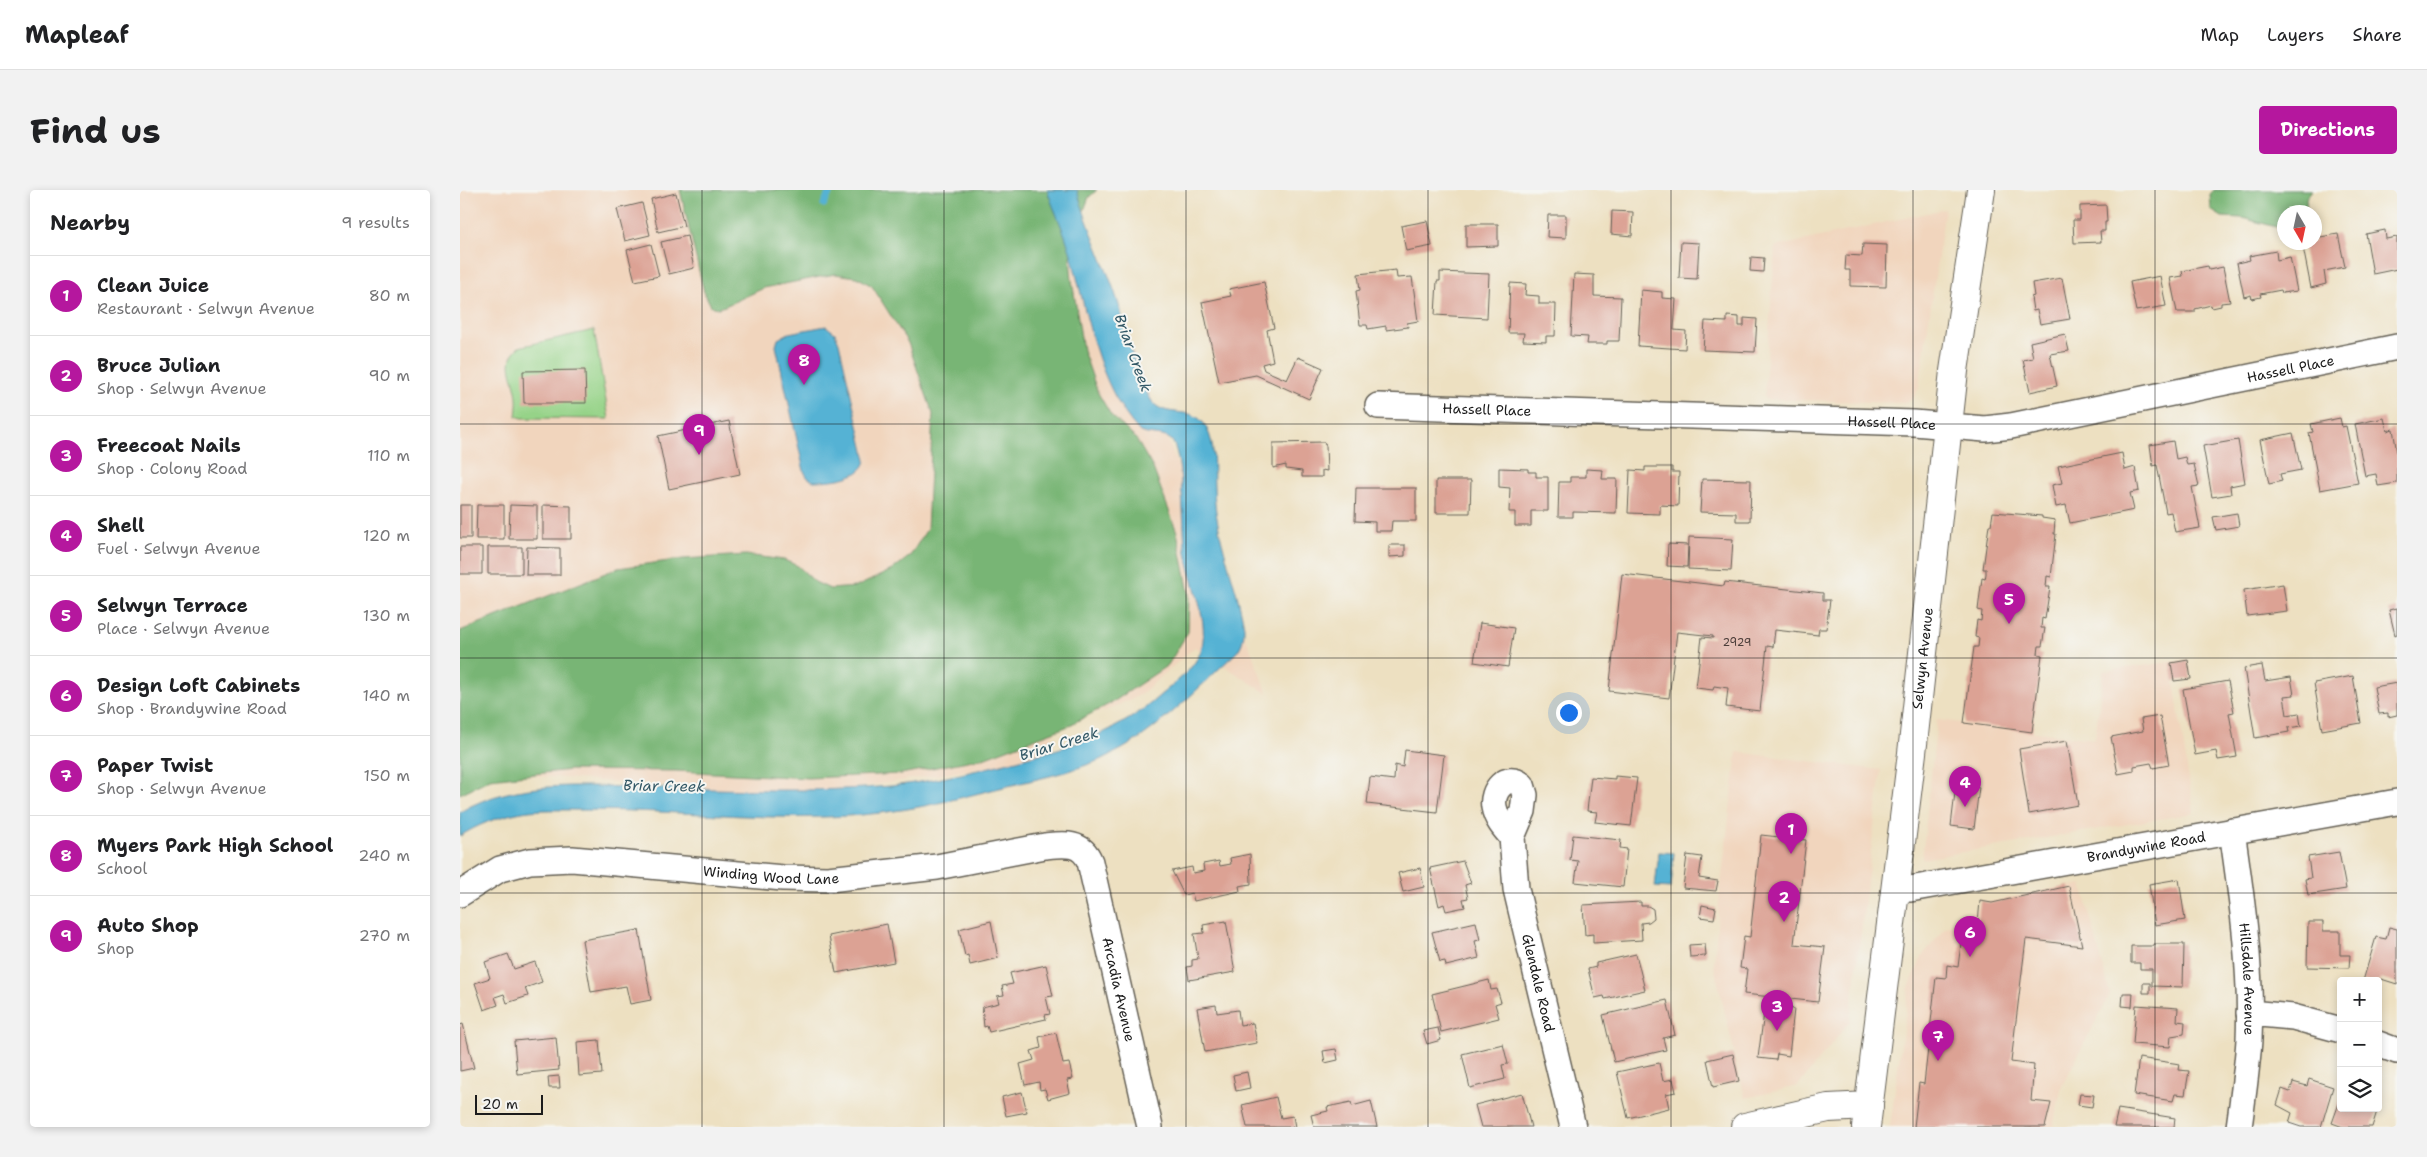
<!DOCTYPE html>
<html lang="en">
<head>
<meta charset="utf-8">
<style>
	body { margin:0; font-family:"Shantell Sans",sans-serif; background:#f2f2f2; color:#202124 }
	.controls { position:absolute; right:15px; bottom:15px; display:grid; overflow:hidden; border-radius:5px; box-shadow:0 2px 8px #0003 }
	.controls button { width:45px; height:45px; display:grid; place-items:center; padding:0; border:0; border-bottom:1px solid #e0e0e0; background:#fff; color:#202124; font:25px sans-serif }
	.compass { position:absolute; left:1817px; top:15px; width:45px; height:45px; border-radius:50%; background:#fff; box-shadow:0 2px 8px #0003; rotate:171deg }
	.scale { position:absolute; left:15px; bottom:12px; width:68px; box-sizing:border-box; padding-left:5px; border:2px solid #1c1c1c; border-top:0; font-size:14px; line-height:18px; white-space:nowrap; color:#1c1c1c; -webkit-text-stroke:4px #f6f6f2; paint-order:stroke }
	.you { position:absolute; left:1108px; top:522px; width:18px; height:18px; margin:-12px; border:4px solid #fff; border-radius:50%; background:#1a73e8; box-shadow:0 0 0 8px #1a73e833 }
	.badge { display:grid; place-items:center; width:32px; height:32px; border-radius:50%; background:#b5179e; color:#fff; font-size:16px; font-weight:700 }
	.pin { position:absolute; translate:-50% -41px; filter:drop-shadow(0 1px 2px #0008) }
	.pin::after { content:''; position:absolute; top:26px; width:18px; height:15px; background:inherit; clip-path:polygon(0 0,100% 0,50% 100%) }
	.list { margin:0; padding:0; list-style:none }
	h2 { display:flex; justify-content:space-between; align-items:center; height:65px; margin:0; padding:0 20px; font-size:21px }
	h2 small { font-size:16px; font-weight:400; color:#757577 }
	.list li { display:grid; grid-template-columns:32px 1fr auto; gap:15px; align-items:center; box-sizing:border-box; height:80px; padding:0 20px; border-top:1px solid #e0e0e0 }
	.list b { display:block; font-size:19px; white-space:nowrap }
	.list p { margin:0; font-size:16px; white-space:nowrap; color:#757577 }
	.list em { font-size:16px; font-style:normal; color:#757577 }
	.icon { flex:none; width:28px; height:28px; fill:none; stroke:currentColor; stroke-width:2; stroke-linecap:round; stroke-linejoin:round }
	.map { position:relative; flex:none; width:1937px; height:937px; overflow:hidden; border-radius:5px }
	header { display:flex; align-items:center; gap:30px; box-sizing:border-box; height:70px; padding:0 25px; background:#fff; border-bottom:1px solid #e0e0e0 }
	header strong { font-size:24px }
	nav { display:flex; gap:28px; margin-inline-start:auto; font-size:18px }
	.intro { display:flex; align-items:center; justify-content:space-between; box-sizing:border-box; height:120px; padding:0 30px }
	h1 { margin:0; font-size:35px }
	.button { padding:12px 22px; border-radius:5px; background:#b5179e; color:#fff; font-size:18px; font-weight:700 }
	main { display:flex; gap:30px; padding:0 30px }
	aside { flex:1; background:#fff; border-radius:5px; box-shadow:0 2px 8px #0003 }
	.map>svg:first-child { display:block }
	.built { fill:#f1d5bd }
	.green { fill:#96d388; stroke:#597852 }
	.forest { fill:#78b574; stroke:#4a6848 }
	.water { fill:#55b2d4; stroke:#386778 }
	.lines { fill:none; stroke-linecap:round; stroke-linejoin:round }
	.stream { stroke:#55b2d4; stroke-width:7 }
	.building { fill:#dca294 }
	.street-casing { stroke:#656156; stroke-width:28 }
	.secondary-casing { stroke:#656156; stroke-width:30 }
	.street { stroke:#fff; stroke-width:25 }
	.secondary { stroke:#fff; stroke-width:28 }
	.grid { fill:none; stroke:#1c1c1c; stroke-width:1; stroke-opacity:0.55 }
	.labels { text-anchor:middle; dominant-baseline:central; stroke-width:4; stroke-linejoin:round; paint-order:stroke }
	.number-label { font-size:11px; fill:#4c3e3a }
	.street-label { font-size:14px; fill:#1c1c1c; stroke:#f6f6f2 }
	.water-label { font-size:15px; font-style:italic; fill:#335866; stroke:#f6f6f2 }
</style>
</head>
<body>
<header>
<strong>Mapleaf</strong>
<nav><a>Map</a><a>Layers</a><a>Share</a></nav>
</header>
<div class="intro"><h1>Find us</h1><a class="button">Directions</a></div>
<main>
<aside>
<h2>Nearby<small>9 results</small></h2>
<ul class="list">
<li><span class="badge">1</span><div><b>Clean Juice</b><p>Restaurant · Selwyn Avenue</p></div><em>80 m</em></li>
<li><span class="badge">2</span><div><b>Bruce Julian</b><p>Shop · Selwyn Avenue</p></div><em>90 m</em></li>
<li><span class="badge">3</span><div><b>Freecoat Nails</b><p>Shop · Colony Road</p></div><em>110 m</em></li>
<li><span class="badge">4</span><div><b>Shell</b><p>Fuel · Selwyn Avenue</p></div><em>120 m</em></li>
<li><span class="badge">5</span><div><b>Selwyn Terrace</b><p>Place · Selwyn Avenue</p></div><em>130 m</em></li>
<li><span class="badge">6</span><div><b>Design Loft Cabinets</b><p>Shop · Brandywine Road</p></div><em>140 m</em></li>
<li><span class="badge">7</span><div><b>Paper Twist</b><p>Shop · Selwyn Avenue</p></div><em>150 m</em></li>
<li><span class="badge">8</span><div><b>Myers Park High School</b><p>School</p></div><em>240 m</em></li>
<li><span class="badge">9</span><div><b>Auto Shop</b><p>Shop</p></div><em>270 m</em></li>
</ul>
</aside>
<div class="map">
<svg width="1937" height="937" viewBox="0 0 1937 937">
	<rect width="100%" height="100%" fill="#f6f6f2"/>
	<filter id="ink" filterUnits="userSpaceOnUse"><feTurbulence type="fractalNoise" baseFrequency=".02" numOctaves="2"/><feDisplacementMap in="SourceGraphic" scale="10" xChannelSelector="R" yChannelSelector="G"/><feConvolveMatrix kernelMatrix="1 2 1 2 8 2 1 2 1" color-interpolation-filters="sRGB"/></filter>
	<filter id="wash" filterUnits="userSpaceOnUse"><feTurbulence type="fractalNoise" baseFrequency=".0096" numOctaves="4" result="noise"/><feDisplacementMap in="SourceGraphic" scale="20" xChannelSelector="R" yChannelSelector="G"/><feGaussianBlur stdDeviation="1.12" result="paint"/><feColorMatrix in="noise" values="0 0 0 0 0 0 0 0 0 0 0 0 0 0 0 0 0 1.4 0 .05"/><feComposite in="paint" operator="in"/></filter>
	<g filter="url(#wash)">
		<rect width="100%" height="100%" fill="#ede0c1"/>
		<path class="built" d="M0,0H587L629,49L808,504L735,457L680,505L645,521L601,528L581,569L341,606L24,582L0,601Z
			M1485,19L1459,198L1453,209L1443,213L1304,209L1315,57Z
			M1711,472L1734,623L1462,669L1477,530L1635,549L1643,481Z
			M1277,562L1421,580L1390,831L1338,896L1285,908L1254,776L1259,711Z
			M1622,694L1650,804L1602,896L1593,937H1430L1449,797L1463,765L1485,738L1530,712Z"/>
		<path class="green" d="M134,140L149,229L62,228L56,226C57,218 58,210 56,201C53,185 43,170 59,157Z"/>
		<path class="forest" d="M220,0H637L629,7L614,47L610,68L612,90L623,160L638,203L651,225L676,249L693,278L717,342L729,403L728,442L708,475L653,512L606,537L523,568L441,584L348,588L216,581L110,580L30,589L0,604V441L158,378L223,369L286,365L324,370L338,376L355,392L370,399L396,397L432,380L450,366L467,339L473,224L448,153L412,96L397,87L375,84L304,98L265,116L258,118L251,116L244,102Z
			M1754,0H1852L1846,8L1847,22H1824V39L1782,28L1762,27L1751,20L1750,4Z"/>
		<path class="water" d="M587,0H617C627,36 643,68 655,103C667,136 672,181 691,210C705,231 733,213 746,237C756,255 753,277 754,297C755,349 776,388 784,437C784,447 783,455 776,463C741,495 703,536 662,559C627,579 586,587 548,596C510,605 473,616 434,621C364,632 290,626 219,623C183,621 147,620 111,620C93,620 75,619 57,623C37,627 18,635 0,646V622C57,587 134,597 198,598C275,599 354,603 431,596C477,591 524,579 568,567C616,555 661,541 698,507C713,494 737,478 742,457C749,424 728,388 725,355C723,338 723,257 710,249C703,244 689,246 680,242C636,195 627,121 610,61C604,40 594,21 587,0Z
			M366,136L375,143L379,153L406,270C403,289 369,291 353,291L347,287L344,281L316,156L318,149L329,143Z
			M1199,662L1214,663L1211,698L1195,697Z"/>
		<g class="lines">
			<path class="stream" d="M364,14L371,0"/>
		</g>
		<g id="blocks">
			<path class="building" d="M216,3L224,36L198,42L191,9Z
				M182,13L190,45L165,51L157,19Z
				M1646,15L1647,32H1645V41H1640L1641,52L1614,53L1613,30H1620V16Z
				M1152,21L1173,22L1172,46L1151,44Z
				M1088,25H1106V48L1087,47Z
				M967,31L972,56L946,61L941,36Z
				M1006,34H1038V56L1006,57Z
				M1925,40L1926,49L1937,47V79L1913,84L1906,44Z
				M1878,44L1885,77L1864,81L1866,94L1851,98L1842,52H1854V48Z
				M227,46L234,78L209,84L201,52Z
				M1221,52L1239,53L1237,89L1219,88Z
				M191,54L199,86L175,91L167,60Z
				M1403,54L1427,55L1426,97L1390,96V80H1385L1386,65L1402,66Z
				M1816,61L1817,70L1830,67L1837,101L1822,103L1821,100L1800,104L1801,107L1792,109L1791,105L1784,107L1777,73L1790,70L1789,66Z
				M1291,67L1304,68L1303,82L1290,81Z
				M1748,76L1749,80L1763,77L1770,112L1761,113V116L1752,118L1751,115L1735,119V122H1717L1710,88L1723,86L1722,81Z
				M936,80L937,88L952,87L958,131L947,133L948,137L926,140V136L908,139L907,135H900L896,101L900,100L898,84Z
				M980,82L1029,84L1027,128L975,125L977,91H980Z
				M1114,84L1134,85V106L1161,107L1159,151H1147V154H1127L1128,147L1111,146Z
				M1700,86L1706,116L1676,121L1670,92Z
				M1602,88L1610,129L1580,134L1577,120L1573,121L1571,107L1574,106L1572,93Z
				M804,92L814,138L807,140L813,171L802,174L804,180L827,190L838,167L863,178L849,209L796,185L759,192L742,112L771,106L769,99Z
				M1050,93L1066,94L1065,105L1079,106V114H1096L1095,146H1086V152L1063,151L1064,143H1048Z
				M1181,100L1202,102V108L1216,109L1214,140L1226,141L1225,159L1178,156Z
				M1267,126L1279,127V136H1284V128L1297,129L1295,162L1243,160L1245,131L1267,132Z
				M1605,144L1609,161L1590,164L1597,196L1570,202L1563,170L1573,168L1570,152Z
				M125,180L126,213H64L63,181Z
				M1880,228L1882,237L1886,236L1898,293L1860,300L1849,243L1853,242L1851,234Z
				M1924,228L1927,241L1933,239L1937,263V293L1918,296L1916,284L1905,286L1895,234Z
				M269,231L280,284L209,299L198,246Z
				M1833,243L1841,280L1820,284L1822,291L1809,294L1800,250Z
				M1778,250L1785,293L1770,296L1771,304L1752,307L1743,256Z
				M1713,251L1716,269L1725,267L1727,275L1734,274L1739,296L1732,297L1740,338L1715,342L1711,322L1706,323L1697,275L1693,276L1690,255Z
				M864,252L866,256L867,281L862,280V287H842V281L826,279V275L813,278V253Z
				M1662,263L1665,280L1675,277L1679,301L1670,303L1674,320L1610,333L1606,315L1596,317L1592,295L1602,293L1598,276Z
				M1185,277H1212V282H1219L1218,316L1200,315V324L1168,323L1170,280L1185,281Z
				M1039,278L1068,279V282H1076V287H1088V321H1071V336H1055V322H1049L1050,298L1039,297Z
				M1126,279L1143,280L1142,289H1157L1156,323L1113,322V327H1098L1099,292H1110V287H1126Z
				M1242,289L1291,290L1290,331H1276V323L1240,322Z
				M976,290H1011L1010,323H976Z
				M896,298H956V331H932L931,341H915V332L895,331Z
				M0,315H11V348H0Z
				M17,315H44V349H16Z
				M50,315L77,316V349H49Z
				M83,315L111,316V349H83Z
				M1533,322L1582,326V328L1595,330L1594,344H1596L1591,387L1587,386L1586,397H1590L1585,429L1582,428L1581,438H1585L1582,456H1579L1578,464L1582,465L1572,542L1504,533L1514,457H1518L1519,448L1515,447L1517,430L1521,431L1522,421L1518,420L1522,388L1525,389L1526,384V379H1523L1529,335H1531Z
				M1777,323L1779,336L1756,340L1753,327Z
				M1229,347L1273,349L1271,381L1228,379Z
				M1208,354L1228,355L1227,377L1207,376Z
				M929,355H945V366L929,367Z
				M0,357H22V384H0Z
				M28,357H62V384H28Z
				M67,357L100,358V385H66Z
				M1162,384L1264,396L1265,392L1363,403V410H1370L1366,439H1359L1358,445L1315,440L1313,457L1307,456L1300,521L1266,517L1268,498L1254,496L1253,500L1236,498L1242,447L1253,448V446L1217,442L1209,508L1149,501Z
				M1823,394L1827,421L1787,426L1784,400Z
				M1937,418V444L1935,445L1929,420Z
				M1020,433L1054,438L1048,477L1014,472Z
				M1728,470L1731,489L1714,491L1711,473Z
				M1802,475L1805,491L1831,487L1834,505L1824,506L1827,525L1839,523L1841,536L1828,538L1829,542L1795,548L1784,478Z
				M1893,486L1901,533L1862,540L1854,493Z
				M1768,491L1774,522L1769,523L1777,567L1758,570L1756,561L1735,565L1723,499Z
				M1937,493V525L1928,527V523L1919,524L1914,497Z
				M1700,526L1709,575L1693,578L1691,573L1674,576V581L1658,584L1651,547L1683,541L1681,529Z
				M1607,551L1618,615L1569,624L1559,559Z
				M945,560L984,565L977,622L907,614L910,587L934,590L935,575L943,577Z
				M1155,586L1177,588L1171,636L1135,632L1137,622L1127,621L1131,587L1155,589Z
				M1496,594L1519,597L1514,639L1491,636Z
				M1113,645L1161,650L1160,658L1167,659L1163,697L1115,692L1118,671L1110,670Z
				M1301,645L1346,650L1334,754L1365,757L1358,812L1284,804L1287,779L1280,778L1284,746L1290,747Z
				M1879,662L1886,699L1848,705L1845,689L1851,688L1848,667Z
				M790,664L791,694L779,696L780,701L734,711L732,703L724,705L712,681L732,677L733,683L744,681L743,674L759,671L760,676L771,674L770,668Z
				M1227,665L1242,667L1239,688L1258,691L1256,701L1223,698Z
				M1003,671L1011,693L1005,695L1008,708L1003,709L1005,717L986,721L984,714L979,716L970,678Z
				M960,678L964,697L943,702L938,683Z
				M1719,689L1725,730L1695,735L1689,694Z
				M1609,696L1622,756L1566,749L1551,872L1574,875L1571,911L1591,913L1585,937H1454L1459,893L1464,894L1476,787L1486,788L1487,775L1498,777L1503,737H1510L1511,732L1518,733L1520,711L1532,713Z
				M1181,712V716H1188L1193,719L1194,728L1189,732L1181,733L1182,750L1133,753V744L1125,745L1123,715Z
				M1242,715L1256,718L1254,729L1240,727Z
				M531,731L538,768L510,775L508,765L505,766L499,739Z
				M766,731L775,782L729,790L727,777L732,776V770L738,769L734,744L744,743L743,735Z
				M1016,732L1020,750L1015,751L1019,768L986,776L985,771L980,772L972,742Z
				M1848,732H1863V741H1880V765H1890L1889,778L1847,777Z
				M427,734L434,772L376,783L369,746Z
				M1929,737L1937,739V794L1921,789L1918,798V791H1903L1916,747L1926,749Z
				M179,740L191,810L170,814L166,796L131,802L122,750Z
				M1245,754L1246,766L1230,767L1229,755Z
				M1694,754H1724L1723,797L1692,796V779H1680V773H1671V756H1694Z
				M48,764L54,779L75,772L82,792L65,798L68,806L47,813L44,804L35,807L38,815L24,820L15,793L30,788L25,772Z
				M1176,764L1185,800L1145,809L1144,806L1135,808L1128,779L1136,777V773Z
				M586,775L593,806L586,807L590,824L585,825L586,829L529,842L527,836L524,837L522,817L539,813L537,806L544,805L542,796L553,794L550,783Z
				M1029,790L1031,800L1037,799L1041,812L1035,814L1039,828L981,842L972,804Z
				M1683,793H1690V803H1683Z
				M1663,803H1673L1672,817L1662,816Z
				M1207,810L1215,845L1203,848L1206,860L1154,872L1143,825Z
				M756,815L757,823L778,820L780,835L793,833L797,853L745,862L737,818Z
				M1305,815L1334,819L1329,866L1317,864L1316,870L1298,868Z
				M1676,815L1718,818L1717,831L1725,832L1724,844L1711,846L1710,857L1673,854Z
				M3,834L14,878L0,881V835Z
				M978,838L981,850L967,854L963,841Z
				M596,843L603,874L609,873L613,889L607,890L610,903L588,909L585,899L580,900L579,892L565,895L560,874L574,870L571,861L581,858L579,847Z
				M96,847L99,880L57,884L54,851Z
				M139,850L142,884L119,886L117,852Z
				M1043,854L1048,874L1042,875L1045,889L1010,898L1002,864Z
				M876,859L878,870L865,873L863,861Z
				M1273,864L1279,891L1253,897L1247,870Z
				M1679,868L1720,874L1719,880L1729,881L1725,905L1715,904L1713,911L1674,905Z
				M1199,873L1203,891L1213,889L1216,902L1206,904L1209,918L1168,928L1157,882Z
				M787,882L790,898L776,901L773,885Z
				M99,886L100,898H89L88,887Z
				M1849,889L1873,897L1861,937H1841L1829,933L1832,923L1817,915L1822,899L1830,902L1833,892L1847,896Z
				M562,902L567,922L546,926L542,907Z
				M1062,903L1071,937H1021L1015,915Z
				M1620,904L1634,905L1632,917L1618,915Z
				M816,907L821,928L833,926L835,937H787L782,915Z
				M1881,908V918H1918L1912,937H1883L1872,933Z
				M911,911L917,937H854L851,925L868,921L867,917L891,912L892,916Z
				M1658,919L1715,928L1714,937H1654Z"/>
		</g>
	</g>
	<g filter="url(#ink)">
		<use href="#blocks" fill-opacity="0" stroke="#656156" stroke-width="1"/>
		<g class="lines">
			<defs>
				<g id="street">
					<path id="s1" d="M918,216L1454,233L1525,239L1551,236L1937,157"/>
					<path id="s2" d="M1772,641C1782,710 1792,780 1789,850C1787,879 1783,908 1779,937"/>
					<path id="s3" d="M1052,647C1044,638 1036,629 1034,617C1031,601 1046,582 1062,595L1065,605L1063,621L1052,647L1056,699L1113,937"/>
					<path id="s4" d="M1435,699H1450L1937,612"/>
					<path id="s5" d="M0,704L40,679L70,671L112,669L323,688L368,689L477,677L585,656C603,654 622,651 630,672L690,937"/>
					<path d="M1789,823L1833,827L1881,840"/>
					<path d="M1918,854L1937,861"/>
				</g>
				<g id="secondary">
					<path d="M1285,937L1368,918L1409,916"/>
					<path id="s6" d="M1406,937L1452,563L1494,181L1521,0"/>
				</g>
			</defs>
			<use href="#street" class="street-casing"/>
			<use href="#secondary" class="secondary-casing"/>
			<use href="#street" class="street"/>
			<use href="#secondary" class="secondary"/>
		</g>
	</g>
	<path class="grid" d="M242,0V937M484,0V937M726,0V937M968,0V937M1211,0V937M1453,0V937M1695,0V937M0,234H1937M0,468H1937M0,703H1937"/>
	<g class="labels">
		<g class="number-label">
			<text x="1277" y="452">2929</text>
		</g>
		<g class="street-label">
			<text stroke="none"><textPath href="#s1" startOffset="919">Hassell Place</textPath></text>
			<text stroke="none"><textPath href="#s1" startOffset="109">Hassell Place</textPath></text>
			<text stroke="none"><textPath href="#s1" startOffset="514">Hassell Place</textPath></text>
			<text stroke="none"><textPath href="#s6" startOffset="472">Selwyn Avenue</textPath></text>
			<text stroke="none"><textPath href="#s4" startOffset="255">Brandywine Road</textPath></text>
			<text stroke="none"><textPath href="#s5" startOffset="320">Winding Wood Lane</textPath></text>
			<text stroke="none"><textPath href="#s2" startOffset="149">Hillsdale Avenue</textPath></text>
			<text stroke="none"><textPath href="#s3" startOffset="286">Glendale Road</textPath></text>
			<text stroke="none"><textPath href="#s5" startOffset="780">Arcadia Avenue</textPath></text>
		</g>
		<g class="water-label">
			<text transform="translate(673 163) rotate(70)">Briar Creek</text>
			<text transform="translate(599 554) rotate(-17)">Briar Creek</text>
			<text transform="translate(204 596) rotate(1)">Briar Creek</text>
		</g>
	</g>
</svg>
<div class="controls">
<button>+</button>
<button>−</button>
<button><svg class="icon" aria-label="layers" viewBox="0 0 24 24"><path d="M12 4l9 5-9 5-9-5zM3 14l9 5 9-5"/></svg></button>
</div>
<svg class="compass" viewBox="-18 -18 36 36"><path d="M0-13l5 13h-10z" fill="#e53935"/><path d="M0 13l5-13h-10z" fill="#757577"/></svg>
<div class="scale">20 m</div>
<div class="you"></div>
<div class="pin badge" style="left:1331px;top:664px">1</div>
<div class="pin badge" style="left:1324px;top:732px">2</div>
<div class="pin badge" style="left:1317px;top:841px">3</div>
<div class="pin badge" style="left:1505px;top:617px">4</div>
<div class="pin badge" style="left:1549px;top:434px">5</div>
<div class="pin badge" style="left:1510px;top:767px">6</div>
<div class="pin badge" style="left:1478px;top:871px">7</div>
<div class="pin badge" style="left:344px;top:195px">8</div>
<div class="pin badge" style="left:239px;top:265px">9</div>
</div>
</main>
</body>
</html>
